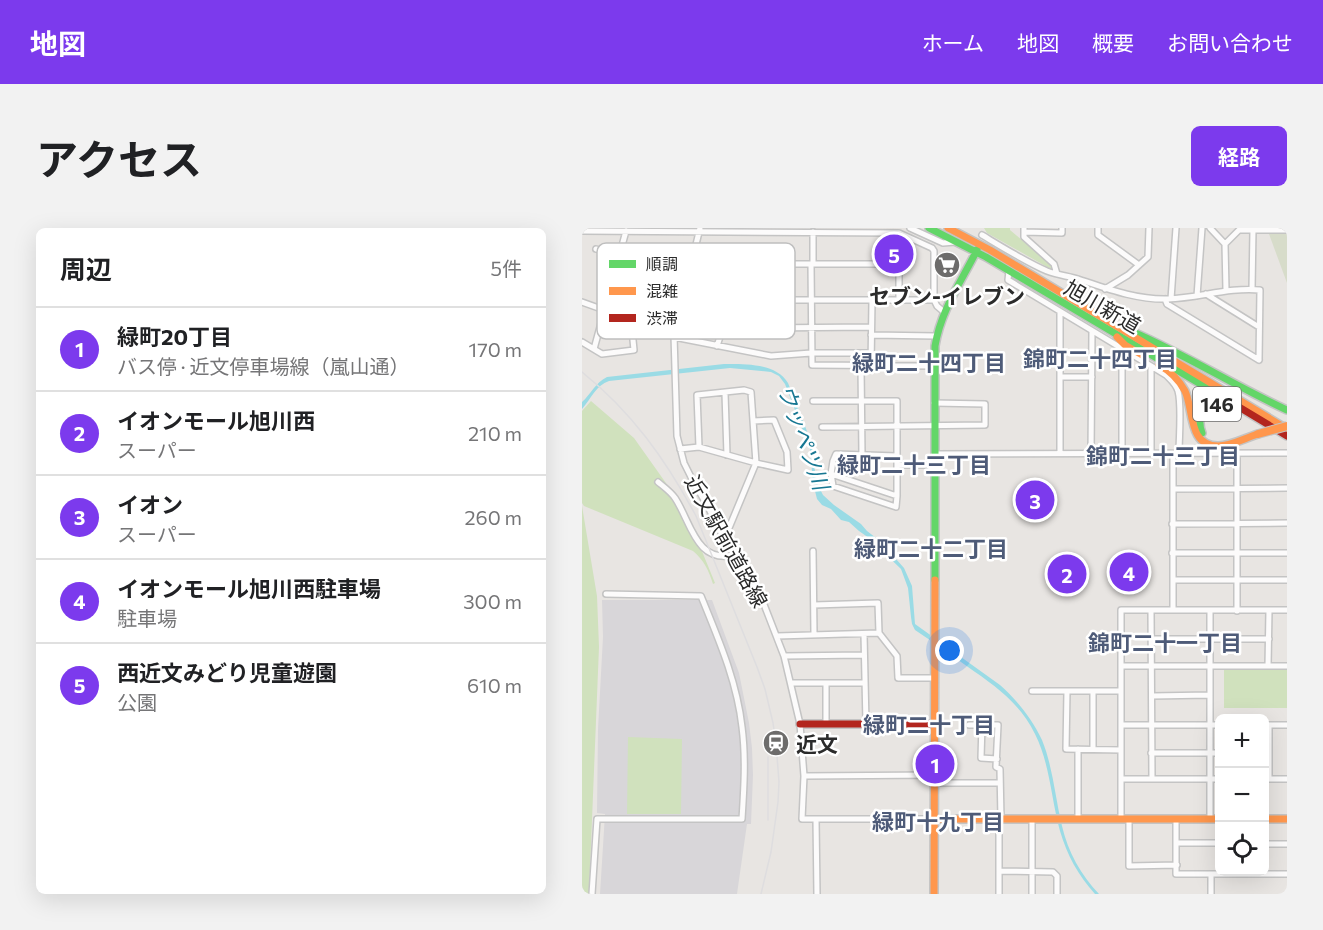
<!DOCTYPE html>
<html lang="ja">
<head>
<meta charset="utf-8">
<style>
	body { margin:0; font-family:Commissioner,"Noto Sans JP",sans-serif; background:#f2f2f2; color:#202124 }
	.controls { position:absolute; right:18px; bottom:18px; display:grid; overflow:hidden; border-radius:9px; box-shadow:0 6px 24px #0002 }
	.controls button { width:54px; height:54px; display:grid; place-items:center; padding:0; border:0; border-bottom:2px solid #e0e0e0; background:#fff; color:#202124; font:30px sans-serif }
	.you { position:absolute; left:368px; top:423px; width:21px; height:21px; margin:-15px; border:4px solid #fff; border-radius:50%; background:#1a73e8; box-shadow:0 0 0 9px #1a73e833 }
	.badge { display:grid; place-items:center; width:39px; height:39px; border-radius:50%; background:#7c3aed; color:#fff; font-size:20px; font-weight:700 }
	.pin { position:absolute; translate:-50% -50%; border:3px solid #fff; box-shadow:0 2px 6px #0006 }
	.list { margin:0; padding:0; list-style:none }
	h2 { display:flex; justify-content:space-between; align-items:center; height:78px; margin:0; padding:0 24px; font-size:26px }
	h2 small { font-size:20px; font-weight:400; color:#757577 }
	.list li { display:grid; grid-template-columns:39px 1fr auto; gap:18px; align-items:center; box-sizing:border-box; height:84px; padding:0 24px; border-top:2px solid #e0e0e0 }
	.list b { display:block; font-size:22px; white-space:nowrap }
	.list p { margin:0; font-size:20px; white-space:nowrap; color:#757577 }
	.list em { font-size:20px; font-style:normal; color:#757577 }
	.icon { flex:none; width:33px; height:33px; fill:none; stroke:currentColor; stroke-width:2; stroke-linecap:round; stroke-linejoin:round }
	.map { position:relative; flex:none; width:705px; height:666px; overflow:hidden; border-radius:9px }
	header { display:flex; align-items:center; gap:36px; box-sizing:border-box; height:84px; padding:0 30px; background:#7c3aed; color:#fff }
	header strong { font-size:28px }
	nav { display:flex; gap:33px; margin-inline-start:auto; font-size:21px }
	.intro { display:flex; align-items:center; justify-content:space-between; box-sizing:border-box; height:144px; padding:0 36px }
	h1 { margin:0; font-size:42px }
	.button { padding:15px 27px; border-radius:9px; background:#7c3aed; color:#fff; font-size:21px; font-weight:700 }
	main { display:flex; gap:36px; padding:0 36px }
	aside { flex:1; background:#fff; border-radius:9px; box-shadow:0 6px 24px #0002 }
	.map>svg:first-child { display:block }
	.industrial { fill:#d8d6d9 }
	.green { fill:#d0e1bd }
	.cemetery { fill:#d7dcca }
	.water { fill:#9adbe5 }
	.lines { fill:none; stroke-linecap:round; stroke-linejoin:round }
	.street-casing { stroke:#c4c4c4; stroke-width:8 }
	.fast-casing { stroke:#c4c4c4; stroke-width:10 }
	.slow-casing { stroke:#c4c4c4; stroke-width:10 }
	.jam-casing { stroke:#c4c4c4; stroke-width:10 }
	.street { stroke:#fcfbfb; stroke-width:5 }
	.fast { stroke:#63d668; stroke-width:7 }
	.slow { stroke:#ff974d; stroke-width:7 }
	.jam { stroke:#b3261e; stroke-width:7 }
	.rail { stroke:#dedddf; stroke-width:1.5 }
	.slow-bridge-casing { stroke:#c5c3c2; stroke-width:10; stroke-linecap:butt }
	.slow-bridge { stroke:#ff974d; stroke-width:8 }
	.labels { text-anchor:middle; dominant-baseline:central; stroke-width:5; stroke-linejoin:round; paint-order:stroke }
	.shield { fill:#fff; stroke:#6b6b6b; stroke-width:1.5 }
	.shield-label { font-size:20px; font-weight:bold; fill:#2b2b2b }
	.poi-label { font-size:21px; font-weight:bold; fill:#2b2b2b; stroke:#fff }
	.street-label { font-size:21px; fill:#2b2b2b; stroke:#fff }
	.neighbourhood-label { font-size:22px; font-weight:bold; fill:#4e5b78; stroke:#fff }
	.water-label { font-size:22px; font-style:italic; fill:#177792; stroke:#fff }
	.key { fill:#fff; stroke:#bfbfbf; stroke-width:1.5 }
	.key-label { font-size:16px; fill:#2b2b2b }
</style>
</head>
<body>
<header>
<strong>地図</strong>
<nav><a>ホーム</a><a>地図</a><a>概要</a><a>お問い合わせ</a></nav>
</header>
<div class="intro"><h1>アクセス</h1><a class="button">経路</a></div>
<main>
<aside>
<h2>周辺<small>5件</small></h2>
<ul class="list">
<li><span class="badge">1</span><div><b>緑町20丁目</b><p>バス停 · 近文停車場線（嵐山通）</p></div><em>170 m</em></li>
<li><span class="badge">2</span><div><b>イオンモール旭川西</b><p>スーパー</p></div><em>210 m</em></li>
<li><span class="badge">3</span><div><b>イオン</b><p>スーパー</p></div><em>260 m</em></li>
<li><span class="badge">4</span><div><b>イオンモール旭川西駐車場</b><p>駐車場</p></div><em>300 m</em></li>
<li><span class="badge">5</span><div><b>西近文みどり児童遊園</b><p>公園</p></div><em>610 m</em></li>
</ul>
</aside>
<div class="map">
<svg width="705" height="666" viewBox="0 0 705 666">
	<rect width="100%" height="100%" fill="#e8e5e2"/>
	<path class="industrial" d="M20,372H130L157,445L167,495L170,520L171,547L169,596H165L155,666H18L23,586L15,585L16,501L21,409Z"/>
	<path class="green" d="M402,0H428V2L468,36L471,41L467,40L405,5Z
		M9,173L52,210L91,265L110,299L133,355L131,356C127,343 122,332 111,323L2,278L0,275V183Z
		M0,278L15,368L17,419L7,666H0Z
		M642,442H705V480H642Z
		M46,509L100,511L99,586H45Z"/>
	<path class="cemetery" d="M687,6H705V55Z"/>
	<path class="water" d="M142,136C163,136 194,135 206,155L230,216L234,253L241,267L252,277L279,296L285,303L298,313L322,340L330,358L333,396L418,457C435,472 450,491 460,512C471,539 473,569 480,598C486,624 499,647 517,666H513C496,647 485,627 478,603C469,570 468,536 453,506C438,475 412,457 386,439C368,426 351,414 333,402L330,396L329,389L326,360L319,341L287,310L277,303L267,294L259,292L249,281L240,277L235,271L231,255L228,221L203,156L197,148L189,144L148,140L27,153C14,157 9,171 0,181V174C9,166 13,155 25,149Z"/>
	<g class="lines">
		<defs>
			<path id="street" d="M118,0L92,107L95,208L102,235L111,253L125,277L145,317L169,348L176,361L202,428L218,496L222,548L220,591H352
				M328,0L361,15L373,14
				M442,0V9L472,36L475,46
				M516,0V7L557,37
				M628,0L643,16L644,62
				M0,3L317,5L350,20L352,23V72L355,78L362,84
				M442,4L480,5V0
				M317,5V72
				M400,7C420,19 444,34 465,43C475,47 486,48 496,51C526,61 555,72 586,71C617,70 647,59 678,62L677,132
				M643,16L657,2H705
				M14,21L37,27
				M109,36H317
				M229,36L230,137L352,138
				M231,36V4
				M427,43L426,52L584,147C589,152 594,156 596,163C600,177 597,209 597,226
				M523,61L546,47L566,29L567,0
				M670,61L671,2
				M57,62L70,66L73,70L65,97
				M624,66L677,99
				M615,68L620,0
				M583,71L585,76L677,132
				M589,71L594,0
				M150,72H352
				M0,74L92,107
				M98,81L176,100L289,99
				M289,107L354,108
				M92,109L189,128L229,125H289
				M0,114L20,126L52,122L49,92L65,32L40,17
				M135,118L150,72V36
				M12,121L44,3
				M279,138L280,228
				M289,138L290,72
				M478,149H510
				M143,165L145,227
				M231,173H315V268L314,279L251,258L249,246
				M240,199L403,197V176L352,175
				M117,219L115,167L162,162L169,164L174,235L142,312
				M98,221L117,219L174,235L206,242L205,224L192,192L171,193
				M478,225V84
				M509,225L510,103
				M569,225V138
				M655,225V383
				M352,226L705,225
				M540,226V121
				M315,237H352
				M76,254C82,259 89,264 93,270C109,294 114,336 152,327
				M591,261L705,260
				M315,268L249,246L251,233L254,226L315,228
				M590,296L705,295
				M231,323L232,406
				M590,325H705
				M591,352H705
				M232,377L296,375L297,405L315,428L316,450H353
				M569,382L570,551
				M591,382V226
				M628,383V591
				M282,406L284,496
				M195,408L297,405
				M570,411H687
				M202,428L282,427
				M539,438H705
				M686,438L687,382
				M209,455H282
				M244,455V496
				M450,463H539
				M485,463L484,521L539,522
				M511,463V521
				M570,468L628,467
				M400,496L399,530L415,531
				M387,497H416L414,539L418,541L419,591
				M539,497H638
				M682,497H705
				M496,521V591
				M569,525H638
				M222,548L353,547
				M539,551H638
				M682,551H705
				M687,551V497
				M353,555H418
				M234,591L235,666
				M539,591V382H705
				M547,591V638L595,637
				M594,591V646H705
				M594,615H638
				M682,616H705
				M417,643L471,644L475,648V666
				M629,646V666
				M10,666L15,591H160C162,560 164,530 160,499C155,453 136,410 119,368L24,366
				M417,666V591
				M450,666V591"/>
			<path id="fast" d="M347,0L404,29L632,164
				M551,104C604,127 653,158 705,182
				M620,205C615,192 619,175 636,176C643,176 649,180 655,183
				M353,352V118C359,82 379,54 395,22"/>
			<path id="slow" d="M366,0L408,22L705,201
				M535,109L543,117L562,128
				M577,137C588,143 597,152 603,163C612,182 606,218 636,218C649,218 663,210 676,206
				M352,591H638
				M682,591H705
				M352,666L353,352"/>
			<path id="jam" d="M632,164L705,208
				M218,496H353"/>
		</defs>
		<use href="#street" class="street-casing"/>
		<use href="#fast" class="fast-casing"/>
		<use href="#slow" class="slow-casing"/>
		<use href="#jam" class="jam-casing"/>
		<use href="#street" class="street"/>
		<use href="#fast" class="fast"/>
		<use href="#slow" class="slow"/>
		<use href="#jam" class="jam"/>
		<path class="rail" d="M0,144C50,184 84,232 114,288L175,439L183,461L191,495L194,515L197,554L196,574L189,624L179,666
			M186,592V529"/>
		<defs>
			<path id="slow-bridge" d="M676,206L705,198"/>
		</defs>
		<use href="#slow-bridge" class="slow-bridge-casing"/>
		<use href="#slow-bridge" class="slow-bridge"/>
	</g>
	<defs>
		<symbol id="supermarket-disc" viewBox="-11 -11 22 22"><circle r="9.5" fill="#6d6c6b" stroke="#fff"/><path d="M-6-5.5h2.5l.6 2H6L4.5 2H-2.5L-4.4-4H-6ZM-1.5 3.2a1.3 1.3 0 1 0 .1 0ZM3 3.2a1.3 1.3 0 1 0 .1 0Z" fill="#fff"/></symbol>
		<symbol id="station-disc" viewBox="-11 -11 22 22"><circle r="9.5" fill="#6d6c6b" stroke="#fff"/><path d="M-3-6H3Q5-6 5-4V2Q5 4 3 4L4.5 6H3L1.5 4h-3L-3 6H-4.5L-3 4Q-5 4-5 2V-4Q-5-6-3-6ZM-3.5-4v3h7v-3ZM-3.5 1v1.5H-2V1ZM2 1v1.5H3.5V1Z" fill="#fff"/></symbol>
	</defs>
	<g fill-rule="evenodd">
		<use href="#supermarket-disc" x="350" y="22" width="30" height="30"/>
		<use href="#station-disc" x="179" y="500" width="30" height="30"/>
	</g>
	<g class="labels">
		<rect class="shield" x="611" y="159" width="48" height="34" rx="4.5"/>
		<g class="shield-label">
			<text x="635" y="176">146</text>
		</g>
		<g class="poi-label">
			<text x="365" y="67">セブン-イレブン</text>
			<text x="214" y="515" text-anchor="start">近文</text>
		</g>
		<g class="street-label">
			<text transform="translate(521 78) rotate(30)">旭川新道</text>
			<text transform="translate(145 313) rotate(61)">近文駅前道路線</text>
		</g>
		<g class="neighbourhood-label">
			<text x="518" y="130">錦町二十四丁目</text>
			<text x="347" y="134">緑町二十四丁目</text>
			<text x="581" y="227">錦町二十三丁目</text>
			<text x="332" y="236">緑町二十三丁目</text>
			<text x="349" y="320">緑町二十二丁目</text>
			<text x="583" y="414">錦町二十一丁目</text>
			<text x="347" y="496">緑町二十丁目</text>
			<text x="356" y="593">緑町十九丁目</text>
		</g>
		<g class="water-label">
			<text transform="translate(222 209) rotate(70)">ウッペツ川</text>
		</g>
	</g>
	<rect x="15" y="15" width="198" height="96" rx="9" class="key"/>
	<rect x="27" y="32" width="27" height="8" fill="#63d668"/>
	<rect x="27" y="59" width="27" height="8" fill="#ff974d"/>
	<rect x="27" y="86" width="27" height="8" fill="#b3261e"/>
	<g class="key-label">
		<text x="64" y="42">順調</text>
		<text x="64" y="69">混雑</text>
		<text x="64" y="96">渋滞</text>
	</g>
</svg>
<div class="controls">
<button>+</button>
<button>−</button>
<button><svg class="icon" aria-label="locate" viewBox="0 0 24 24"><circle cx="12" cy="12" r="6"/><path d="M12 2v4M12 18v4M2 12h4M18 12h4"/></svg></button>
</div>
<div class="you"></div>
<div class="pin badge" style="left:353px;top:536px">1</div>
<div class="pin badge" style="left:485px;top:346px">2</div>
<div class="pin badge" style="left:453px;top:272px">3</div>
<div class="pin badge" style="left:547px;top:344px">4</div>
<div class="pin badge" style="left:312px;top:26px">5</div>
</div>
</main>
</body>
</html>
